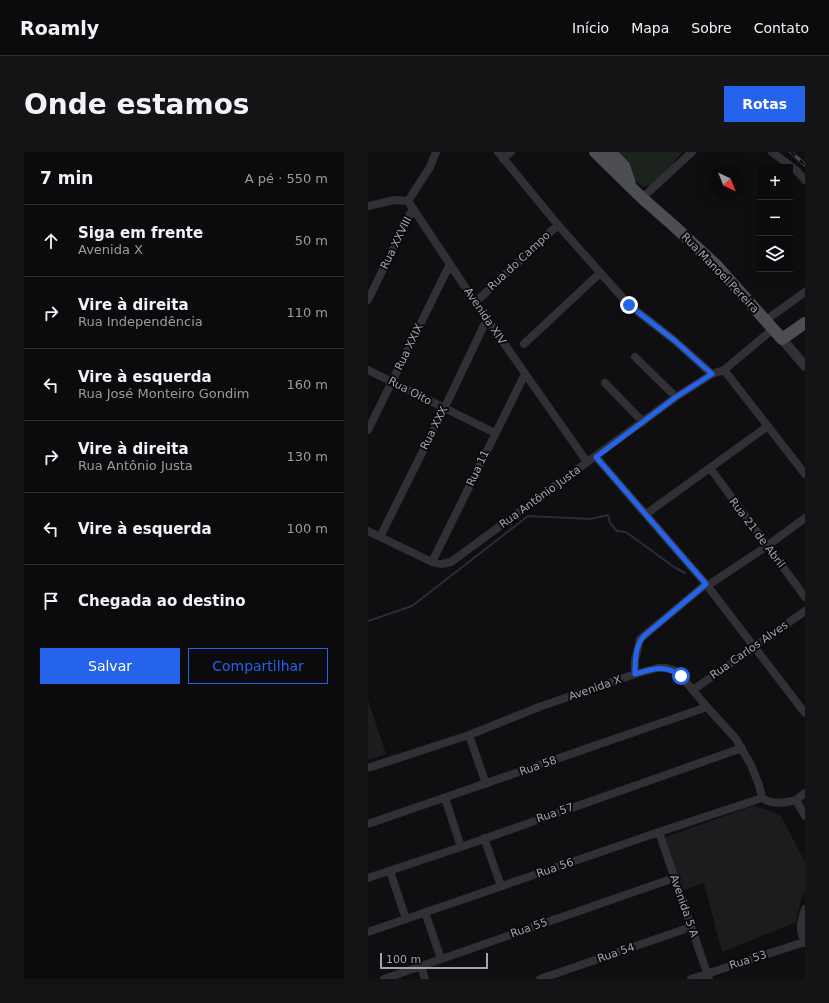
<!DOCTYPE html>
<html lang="pt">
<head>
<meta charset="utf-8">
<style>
	body { margin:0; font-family:"DejaVu Sans",sans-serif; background:#141416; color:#f1f3f6 }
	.controls { position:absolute; right:12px; top:12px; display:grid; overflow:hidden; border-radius:0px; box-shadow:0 4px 16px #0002 }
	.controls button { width:36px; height:36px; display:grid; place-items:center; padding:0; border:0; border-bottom:1px solid #2b2b2e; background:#0b0b0d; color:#f1f3f6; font:20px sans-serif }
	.compass { position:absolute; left:341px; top:12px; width:36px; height:36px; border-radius:50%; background:#0b0b0d; box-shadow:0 4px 16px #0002; rotate:137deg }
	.scale { position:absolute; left:12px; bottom:10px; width:108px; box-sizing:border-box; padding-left:4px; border:2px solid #a1a4b1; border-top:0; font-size:11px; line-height:14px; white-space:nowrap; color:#a1a4b1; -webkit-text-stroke:3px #0b0a0b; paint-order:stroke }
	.stop { position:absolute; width:12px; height:12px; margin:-9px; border:3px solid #2563eb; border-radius:50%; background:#fff }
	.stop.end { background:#2563eb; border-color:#fff; box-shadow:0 1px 4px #0008 }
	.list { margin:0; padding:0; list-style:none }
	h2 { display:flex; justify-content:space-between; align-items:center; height:52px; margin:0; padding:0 16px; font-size:17px }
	h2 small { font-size:13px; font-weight:400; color:#9a9b9d }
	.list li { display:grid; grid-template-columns:26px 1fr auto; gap:12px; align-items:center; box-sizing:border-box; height:72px; padding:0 16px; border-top:1px solid #2b2b2e }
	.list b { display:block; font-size:15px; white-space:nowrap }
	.list p { margin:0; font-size:13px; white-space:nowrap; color:#9a9b9d }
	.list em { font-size:13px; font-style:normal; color:#9a9b9d }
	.actions { display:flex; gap:8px; padding:12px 16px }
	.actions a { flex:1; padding:9px 0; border:1px solid #2563eb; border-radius:0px; text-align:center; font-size:14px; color:#2563eb }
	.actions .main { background:#2563eb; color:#fff }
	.icon { flex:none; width:22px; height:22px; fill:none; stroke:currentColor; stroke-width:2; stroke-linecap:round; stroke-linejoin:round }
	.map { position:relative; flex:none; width:437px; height:827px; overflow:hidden; border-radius:0px }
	header { display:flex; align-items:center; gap:24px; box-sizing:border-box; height:56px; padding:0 20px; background:#0b0b0d; border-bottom:1px solid #2b2b2e }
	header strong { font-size:19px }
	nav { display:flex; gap:22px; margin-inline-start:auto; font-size:14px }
	.intro { display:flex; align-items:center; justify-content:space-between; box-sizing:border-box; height:96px; padding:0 24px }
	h1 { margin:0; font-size:28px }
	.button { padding:10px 18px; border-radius:0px; background:#2563eb; color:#fff; font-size:14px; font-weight:700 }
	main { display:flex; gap:24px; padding:0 24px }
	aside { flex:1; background:#0b0b0d; border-radius:0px; box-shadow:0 4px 16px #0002 }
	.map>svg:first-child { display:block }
	.built { fill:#1c1b1d }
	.green { fill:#1c231d }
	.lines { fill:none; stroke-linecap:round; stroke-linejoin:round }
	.stream { stroke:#292e35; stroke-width:2 }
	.minor { stroke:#313135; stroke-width:8 }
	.tertiary { stroke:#313135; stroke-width:10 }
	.primary { stroke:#4d4d54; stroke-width:12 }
	.rail-casing { stroke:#48484e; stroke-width:3.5 }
	.rail { stroke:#0b0a0b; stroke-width:2; stroke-dasharray:6; stroke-linecap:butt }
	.route { stroke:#2563eb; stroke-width:5 }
	.labels { text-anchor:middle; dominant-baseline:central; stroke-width:4; stroke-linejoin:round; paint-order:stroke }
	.street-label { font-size:11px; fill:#a1a4b1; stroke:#0b0a0b }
</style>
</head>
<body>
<header>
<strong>Roamly</strong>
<nav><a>Início</a><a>Mapa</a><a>Sobre</a><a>Contato</a></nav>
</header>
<div class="intro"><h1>Onde estamos</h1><a class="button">Rotas</a></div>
<main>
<aside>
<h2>7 min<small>A pé · 550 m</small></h2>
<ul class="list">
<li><svg class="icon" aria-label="ahead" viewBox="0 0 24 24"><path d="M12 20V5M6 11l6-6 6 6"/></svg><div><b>Siga em frente</b><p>Avenida X</p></div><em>50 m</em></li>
<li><svg class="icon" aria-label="right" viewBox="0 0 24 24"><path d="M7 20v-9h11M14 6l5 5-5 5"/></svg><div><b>Vire à direita</b><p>Rua Independência</p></div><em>110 m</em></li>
<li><svg class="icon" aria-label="left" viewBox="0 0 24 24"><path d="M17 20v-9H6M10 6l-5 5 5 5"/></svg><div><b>Vire à esquerda</b><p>Rua José Monteiro Gondim</p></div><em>160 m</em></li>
<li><svg class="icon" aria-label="right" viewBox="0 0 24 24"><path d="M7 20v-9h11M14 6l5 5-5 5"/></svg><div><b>Vire à direita</b><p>Rua Antônio Justa</p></div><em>130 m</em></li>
<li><svg class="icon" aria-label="left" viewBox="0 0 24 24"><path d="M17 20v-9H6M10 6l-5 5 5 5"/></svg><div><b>Vire à esquerda</b></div><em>100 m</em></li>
<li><svg class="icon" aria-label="arrive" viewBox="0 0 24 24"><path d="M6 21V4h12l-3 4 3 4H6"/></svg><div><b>Chegada ao destino</b></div></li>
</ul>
<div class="actions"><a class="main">Salvar</a><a>Compartilhar</a></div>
</aside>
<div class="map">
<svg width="437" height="827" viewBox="0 0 437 827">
	<rect width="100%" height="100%" fill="#0f0f11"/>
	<path class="built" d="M0,548L18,602L0,608Z
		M385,654L398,657L413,664L437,710V741L434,744L428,770L354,800L336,731L314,739L297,685Z"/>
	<path class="green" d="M243,0H315C304,10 290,34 275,35L262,23Z"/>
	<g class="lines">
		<path class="stream" d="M0,469L44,454L160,364L222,367L240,363L242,371L249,379L258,380L306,415L317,421"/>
		<path class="minor" d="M130,0L190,73L261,153L306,188L344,222
			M404,0L429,19L437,28
			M135,7L143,0
			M274,46L324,0
			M40,49L62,15L68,0
			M0,54L26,48L40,49L107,150L219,310
			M112,146L190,73
			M0,148L45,56
			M398,168L437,140
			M156,192L232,121
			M267,205L308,245
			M0,218L127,281
			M356,218L437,322
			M237,231L275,270
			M0,278L82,112
			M228,305L338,432L437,561
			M342,316L437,445
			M278,362L400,274
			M0,379L64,410L74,412L83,410L308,245L344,222L356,218L405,177
			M12,385L76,257L119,167
			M64,410L157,222
			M339,434L399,394L437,366
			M267,522V508L272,487L338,432
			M325,538L437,459
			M101,583L118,632
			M0,616L101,583L171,555L267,522L290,516H297L306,518L313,524L339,555L368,587L383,613L391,633L394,646
			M77,646L93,695
			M428,648L437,641
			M0,672L339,555
			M291,680L341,827
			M116,686L133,734
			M22,719L38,767
			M0,726L93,695L374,596
			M437,757C432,772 431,776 437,791
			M57,760L73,807
			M0,780L291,680L394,646C405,653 416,651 428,648L437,664
			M53,814L57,827
			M16,827L306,726
			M172,827L323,775
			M323,827L436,790"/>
		<path class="tertiary" d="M414,187L437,214"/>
		<path class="primary" d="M227,0L274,46L306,74L349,114L414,187L437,171
			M242,0L256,14L262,32"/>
		<defs>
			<path id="rail" d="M423,0L437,13"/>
		</defs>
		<use href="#rail" class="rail-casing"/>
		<use href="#rail" class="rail"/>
	</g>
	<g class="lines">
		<path class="route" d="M261,153L306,188L344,222L308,245L228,305L338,432L276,484C267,493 267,511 267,522C285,517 296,512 313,524"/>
	</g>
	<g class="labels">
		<g class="street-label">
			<text transform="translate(28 91) rotate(-64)">Rua XXVIII</text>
			<text transform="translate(151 109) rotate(-43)">Rua do Campo</text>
			<text transform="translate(352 121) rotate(46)">Rua Manoel Pereira</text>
			<text transform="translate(117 164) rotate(56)">Avenida XIV</text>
			<text transform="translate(41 195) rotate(-64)">Rua XXIX</text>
			<text transform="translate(42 239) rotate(28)">Rua Oito</text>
			<text transform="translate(66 276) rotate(-63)">Rua XXX</text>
			<text transform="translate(110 316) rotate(-65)">Rua 11</text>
			<text transform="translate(172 345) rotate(-36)">Rua Antônio Justa</text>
			<text transform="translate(389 381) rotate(53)">Rua 21 de Abril</text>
			<text transform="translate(381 498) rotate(-35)">Rua Carlos Alves</text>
			<text transform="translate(227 536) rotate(-19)">Avenida X</text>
			<text transform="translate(170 614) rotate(-19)">Rua 58</text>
			<text transform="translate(187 661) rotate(-19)">Rua 57</text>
			<text transform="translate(187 716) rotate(-19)">Rua 56</text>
			<text transform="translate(316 754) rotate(71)">Avenida 5 A</text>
			<text transform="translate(161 776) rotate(-19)">Rua 55</text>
			<text transform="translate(248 801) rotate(-19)">Rua 54</text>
			<text transform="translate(380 808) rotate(-18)">Rua 53</text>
		</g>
	</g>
</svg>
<div class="controls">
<button>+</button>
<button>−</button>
<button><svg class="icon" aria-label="layers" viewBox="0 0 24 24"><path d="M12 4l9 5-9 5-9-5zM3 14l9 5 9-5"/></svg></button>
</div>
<svg class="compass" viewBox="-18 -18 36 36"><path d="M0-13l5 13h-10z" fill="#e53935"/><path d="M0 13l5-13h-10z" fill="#9a9b9d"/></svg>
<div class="scale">100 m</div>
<div class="stop" style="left:313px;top:524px"></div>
<div class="stop end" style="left:261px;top:153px"></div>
</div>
</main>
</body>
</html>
